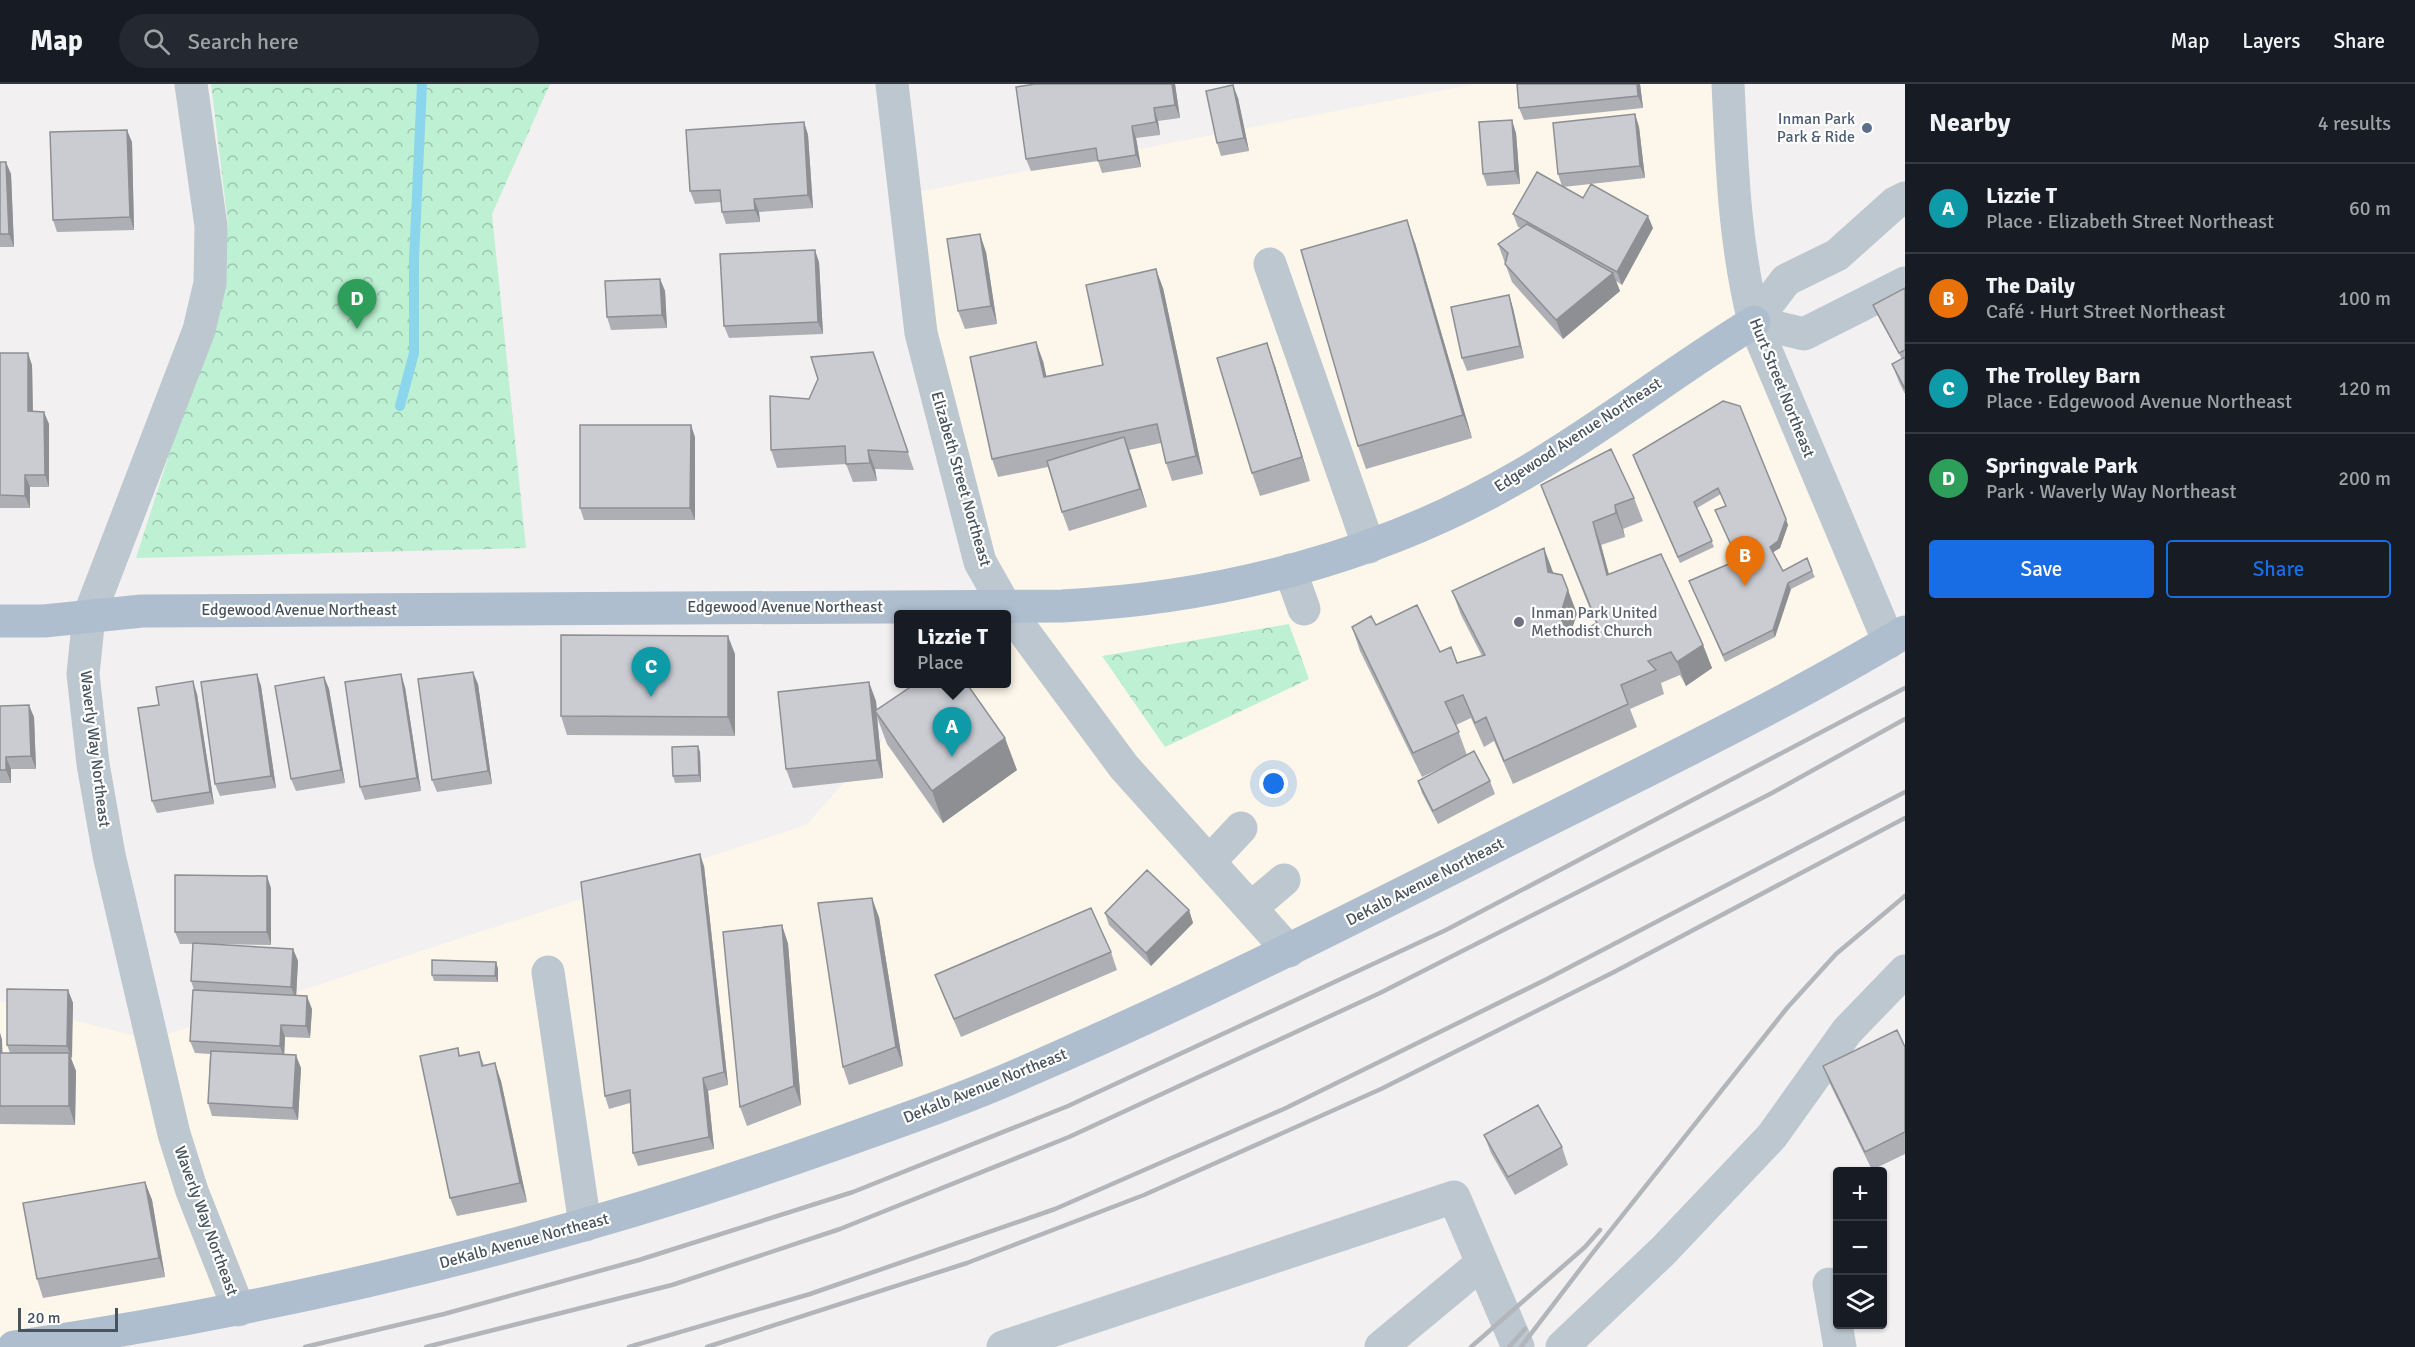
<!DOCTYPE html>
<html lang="en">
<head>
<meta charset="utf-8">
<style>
	body { margin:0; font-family:Signika,sans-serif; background:#242831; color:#f1f3f6 }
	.controls { position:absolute; right:18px; bottom:18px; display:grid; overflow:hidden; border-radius:6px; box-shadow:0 2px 4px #0004 }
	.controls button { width:54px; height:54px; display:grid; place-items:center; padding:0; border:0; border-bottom:2px solid #363941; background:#171b24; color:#f1f3f6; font:30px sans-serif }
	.scale { position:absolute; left:18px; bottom:15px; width:100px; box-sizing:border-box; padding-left:6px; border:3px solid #47535d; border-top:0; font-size:16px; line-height:21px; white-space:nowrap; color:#47535d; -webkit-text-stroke:4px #fff; paint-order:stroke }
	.you { position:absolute; left:1274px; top:700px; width:21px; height:21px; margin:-15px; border:4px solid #fff; border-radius:50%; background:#1a73e8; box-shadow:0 0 0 9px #1a73e833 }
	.badge { display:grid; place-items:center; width:39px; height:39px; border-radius:50%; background:#186ce4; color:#fff; font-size:20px; font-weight:700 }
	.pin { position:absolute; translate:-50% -50px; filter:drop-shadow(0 2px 3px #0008) }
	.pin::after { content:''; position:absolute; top:32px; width:21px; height:18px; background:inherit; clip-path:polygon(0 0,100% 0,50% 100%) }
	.popup { position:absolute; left:894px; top:526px; width:117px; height:78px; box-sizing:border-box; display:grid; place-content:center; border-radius:6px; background:#171b24; filter:drop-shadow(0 2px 4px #0005); font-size:20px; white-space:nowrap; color:#9ea1a6 }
	.popup b { font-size:22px; color:#f1f3f6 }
	.popup::after { content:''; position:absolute; left:50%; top:100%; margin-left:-12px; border:12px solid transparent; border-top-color:#171b24 }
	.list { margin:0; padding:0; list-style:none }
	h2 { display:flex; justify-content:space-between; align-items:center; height:78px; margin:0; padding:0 24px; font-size:26px }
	h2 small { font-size:20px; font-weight:400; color:#9ea1a6 }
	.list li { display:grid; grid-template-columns:39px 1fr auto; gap:18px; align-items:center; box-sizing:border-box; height:90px; padding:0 24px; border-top:2px solid #363941 }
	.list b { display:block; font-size:22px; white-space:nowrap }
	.list p { margin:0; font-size:20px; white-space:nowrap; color:#9ea1a6 }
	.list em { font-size:20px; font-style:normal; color:#9ea1a6 }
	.actions { display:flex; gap:12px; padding:18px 24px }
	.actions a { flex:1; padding:14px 0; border:2px solid #186ce4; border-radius:6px; text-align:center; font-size:21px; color:#186ce4 }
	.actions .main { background:#186ce4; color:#fff }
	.icon { flex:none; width:33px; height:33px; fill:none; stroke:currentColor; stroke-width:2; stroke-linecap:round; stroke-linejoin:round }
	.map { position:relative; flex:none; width:1905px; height:1263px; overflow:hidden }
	header { display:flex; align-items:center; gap:36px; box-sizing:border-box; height:84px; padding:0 30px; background:#171b24; border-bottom:2px solid #363941 }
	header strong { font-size:28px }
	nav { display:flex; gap:33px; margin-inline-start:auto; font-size:21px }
	.search { width:420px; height:54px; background:#242831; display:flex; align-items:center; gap:15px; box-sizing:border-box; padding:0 21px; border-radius:33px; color:#9ea1a6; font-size:22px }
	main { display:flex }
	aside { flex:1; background:#171b24 }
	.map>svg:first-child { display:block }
	.commercial { fill:#fcf7ea }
	.forest { fill:url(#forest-crowns) }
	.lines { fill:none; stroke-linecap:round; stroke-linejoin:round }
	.stream { stroke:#8bd6ed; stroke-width:10 }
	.minor { stroke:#bdc7cf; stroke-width:33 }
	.major { stroke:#afbecf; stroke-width:33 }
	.rail { stroke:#b2b5ba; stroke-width:4.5 }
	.wall { fill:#aeafb5 }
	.shaded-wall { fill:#8d8f93 }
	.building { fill:#caccd2; stroke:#8d8f93; stroke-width:1.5 }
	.service-dot { fill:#5c6f8a; stroke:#fff; stroke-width:2 }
	.worship-dot { fill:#6b7280; stroke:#fff; stroke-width:2 }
	.labels { text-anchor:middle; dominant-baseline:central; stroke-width:4.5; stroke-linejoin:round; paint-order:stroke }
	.service-label { font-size:16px; fill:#4e5e75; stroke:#fff; text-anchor:end }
	.street-label { font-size:16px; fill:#47535d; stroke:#fff }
	.worship-label { font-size:16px; fill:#5b616d; stroke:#fff; text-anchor:start }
</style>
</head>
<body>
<header>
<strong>Map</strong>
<div class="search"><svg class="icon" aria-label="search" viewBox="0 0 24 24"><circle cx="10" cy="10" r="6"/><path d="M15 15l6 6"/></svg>Search here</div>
<nav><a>Map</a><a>Layers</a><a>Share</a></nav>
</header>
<main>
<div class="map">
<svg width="1905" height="1263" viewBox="0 0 1905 1263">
	<defs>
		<pattern id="forest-crowns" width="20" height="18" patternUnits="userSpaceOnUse" patternTransform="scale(1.5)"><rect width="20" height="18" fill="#bef0d3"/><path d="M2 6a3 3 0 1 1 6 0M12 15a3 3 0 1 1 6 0" fill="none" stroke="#9cc5ae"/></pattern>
	</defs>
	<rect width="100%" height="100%" fill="#f2f0f0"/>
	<path class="commercial" d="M1475,0H1726L1747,258L1879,560L1230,896L827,1081L271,1230L0,1263V917L150,956L806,741L932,600H1006V530L902,111Z"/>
	<path class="forest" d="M211,0H550L492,130L526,464L136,474L218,217L228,140Z
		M1289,540L1309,595L1165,663L1102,572Z"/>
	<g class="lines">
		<path class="stream" d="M400,322L414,269V176L422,0"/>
		<path class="minor" d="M191,0L211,142L210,199L199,246L89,532L83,590L93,680L109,771L174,1050L192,1107L239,1226
			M892,0L921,249L980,478L1005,522L1124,683L1289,867
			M1728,0C1732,83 1734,156 1754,238L1889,558
			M1270,180L1369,463
			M1754,238L1786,196L1837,171L1895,119L1905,114
			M1754,238L1804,250L1905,199
			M1290,486L1304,525
			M1210,777L1241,744
			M1252,823L1284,796
			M548,888L585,1141
			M1829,1200L1840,1263
			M1003,1263L1454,1113L1518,1263
			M1381,1263L1482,1179
			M1562,1263L1663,1167L1772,1052L1847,947L1905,887"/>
		<path class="major" d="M0,537H44L142,527L1062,522C1223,514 1384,472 1523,390C1603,343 1676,286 1754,238
			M14,1263C291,1223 562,1157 827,1063C894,1039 962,1016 1027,987C1187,918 1342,840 1498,761C1633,693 1775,626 1905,548"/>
		<path class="rail" d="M305,1263L444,1230L639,1176L853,1108L1068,1022L1446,846L1905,604
			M426,1263L672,1201L840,1145L1069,1053L1380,909L1772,709L1905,635
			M629,1263L810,1210L1055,1125L1286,1024L1547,895L1905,708
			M707,1263L967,1179L1144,1111L1381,1005L1614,888L1905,734
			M1471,1263L1585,1163L1600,1146
			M1509,1263L1525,1245
			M1521,1263L1591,1171L1787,924L1836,870L1905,812"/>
	</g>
	<path class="wall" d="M1175,0L1180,34L1158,37L1160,51L1136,54L1141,83L1102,89L1098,77L1031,87L1026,75Z
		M1640,0L1643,24L1524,36L1519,24Z
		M1238,14L1249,67L1221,72L1217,59Z
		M1635,30L1639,43L1645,94L1563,103L1583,114L1653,144L1622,201L1616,197L1620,207L1563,255L1512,198L1498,160L1521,144L1518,143L1513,130L1562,102L1558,90Z
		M804,38L808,51L813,124L759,128L760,138L726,140L722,128L721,118L695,120L690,107Z
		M1516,49L1520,100L1487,102L1483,90Z
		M132,58L134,146L57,148L53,136Z
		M0,78L11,90L14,163H0Z
		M1415,159L1472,354L1366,385L1358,362Z
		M986,168L997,240L965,245L958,227Z
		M819,178L823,250L729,254L724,242Z
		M660,195L665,207L667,244L611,246L607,233Z
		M1163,204L1203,390L1172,397L1166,379L1161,359L1129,366L1147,423L1069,447L1062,428L1048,383L998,393L992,375L1043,277L1046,293L1103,281Z
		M1905,204V310L1899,298L1892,280L1902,275L1875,227L1873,221Z
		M1513,224L1524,274L1467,287L1462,274Z
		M873,268L914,386L875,385L877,397L853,398L846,380L777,384L771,366L809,315Z
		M0,269L32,281L33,327L49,340V403H30V424H0Z
		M1275,282L1310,397L1260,412L1252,389Z
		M1723,317L1788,441L1780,464L1773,468L1783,487H1812L1815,493L1791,505L1775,553L1725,578L1689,497L1738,476L1715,426L1726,422L1721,410L1697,424L1714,463L1680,479L1635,377Z
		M695,353V436H584L580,424Z
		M1541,401L1634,414L1643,437L1623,445L1625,453L1601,461L1609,490L1703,561L1712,584L1686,602L1680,591L1661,599L1664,610L1630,625L1637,643L1513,700L1494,657L1484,663L1471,634L1456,641L1467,671L1490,697L1495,710L1438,740L1422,709L1418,697L1456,677L1422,693L1360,567L1352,543L1376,541L1440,568L1457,579L1482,572L1461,531L1452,507L1553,489L1562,491L1577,530L1569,553L1570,554L1596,540L1550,425Z
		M735,570V652L567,651L561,632Z
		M257,590L261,602L276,704L220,712L215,700Z
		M324,593L329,605L345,699L296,707L291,695Z
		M478,600L492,700L437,708L432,696Z
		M405,603L421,707L365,716L360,703Z
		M197,610L214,720L157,729L152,717L159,621Z
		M876,617L877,626L1017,686L943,739L887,660L877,633L883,694L793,704L786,685Z
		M0,622L34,633L36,685H11V699H0Z
		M700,668L701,698L675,699L673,692Z
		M704,782L728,1001L708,1007L714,1065L638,1082L633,1069L630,1019L609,1025L605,1012Z
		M271,804V861L212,860L293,865L298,877L296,912L312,925L310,954L285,953L284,971L301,984L298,1036L212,1032L208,1019L210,970L195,969L190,957L194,906L191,897L193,860H180L175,848Z
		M1189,826L1193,839L1151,882L1109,841L1105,829Z
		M879,833L903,982L849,1001L843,983Z
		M782,841L788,860L801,1021L747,1042L740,1023Z
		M1111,868L1117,886L961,953L942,909L935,891Z
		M496,878L498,885V898L434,897L432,891Z
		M68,906L73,919L71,975L76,987L75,1041L0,1040V949L2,956V969H10L7,961Z
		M1905,963V1070L1872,1086L1830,1000L1823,982Z
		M458,964L460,972L479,968L484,981L501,997L527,1118L457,1132L450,1114Z
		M1484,1051L1562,1063L1568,1081L1515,1111L1491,1069Z
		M145,1098L152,1116L165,1193L43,1214L37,1195Z"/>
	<path class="shaded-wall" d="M1172,0H1175L1180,34L1175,21Z
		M1637,0H1640L1643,24L1638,12Z
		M1233,1L1238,14L1249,67L1244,54Z
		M1154,24L1158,37L1160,51L1156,38Z
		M1635,30L1639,43L1645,94L1640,82Z
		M1512,36L1516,49L1520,100L1515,87Z
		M804,38L808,51L813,124L808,111Z
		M1132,42L1136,54L1141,83L1136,71Z
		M127,46L132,58L134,146L130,133Z
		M6,78L11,90L14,163L9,150Z
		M754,115L759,128L760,138L755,126Z
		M1648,132L1653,144L1622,201L1617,188Z
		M1407,136L1415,159L1472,354L1463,331Z
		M980,150L986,168L997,240L991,222Z
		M815,166L819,178L823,250L818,238Z
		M1156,185L1163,204L1203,390L1196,372Z
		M1613,189L1620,207L1563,255L1556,236Z
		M660,195L665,207L667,244L662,231Z
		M1509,211L1513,224L1524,274L1520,262Z
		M1036,258L1043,277L1051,312L1044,293Z
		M1267,259L1275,282L1310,397L1302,373Z
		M28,269L32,281L33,340L28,327Z
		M44,328L49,340V403L45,391Z
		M691,341L695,353V436L690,424Z
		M1124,353L1131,371L1147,423L1140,405Z
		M868,366L875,385L877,397L870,379Z
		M25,391L30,403V424L25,412Z
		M1615,421L1623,445L1625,453L1616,429Z
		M1786,435L1788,441L1780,464L1772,469L1770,463Z
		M1593,438L1601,461L1615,514L1607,491Z
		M1544,464L1553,488L1557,511L1548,488Z
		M1788,499L1791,505L1775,553L1773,546Z
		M1568,506L1577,530L1568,556L1560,532Z
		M728,552L735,570V652L728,633Z
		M1703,561L1712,584L1686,602L1677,578Z
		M473,588L478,600L492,700L488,687Z
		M257,590L261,602L276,704L271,692Z
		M401,590L405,603L421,707L417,694Z
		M324,593L329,605L345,699L341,686Z
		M193,597L197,610L214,720L210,708Z
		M869,598L876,617L877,630L875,627L877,633L883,694L877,676Z
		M29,621L34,633L36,685L31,672Z
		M1005,654L1017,686L943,739L932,707Z
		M698,662L700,668L701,698L699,691Z
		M6,673L11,685V699L6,686Z
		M700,770L704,782L728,1001L724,988Z
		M267,792L271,804V861L267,848Z
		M872,814L879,833L903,982L896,963Z
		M1189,826L1193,839L1151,882L1146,869Z
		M782,841L788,860L801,1021L794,1002Z
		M293,865L298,877L296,915L291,903Z
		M496,878L498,885V898L495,892Z
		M68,906L73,919L72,975L67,962Z
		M307,912L312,925L310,954L306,942Z
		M281,941L285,953L284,974L280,962Z
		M0,949L2,956L3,984L0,976Z
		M69,969L76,987L75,1041L69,1022Z
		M296,971L301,984L298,1036L293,1024Z
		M495,979L501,997L527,1118L520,1099Z
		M703,994L708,1007L714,1065L709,1053Z
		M145,1098L152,1116L165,1193L159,1174Z"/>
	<path class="building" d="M1035,0H1172L1175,21L1154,24L1156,38L1132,42L1136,71L1098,77L1096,64L1026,75L1016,3Z
		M1517,0H1637L1638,12L1519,24Z
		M1233,1L1244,54L1217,59L1206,7Z
		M1635,30L1640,82L1558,90L1553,39Z
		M1512,36L1515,87L1483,90L1479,38Z
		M804,38L808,111L754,115L755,126L722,128L720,106L690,107L686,46Z
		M127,46L130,133L53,136L50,48Z
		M0,78H6L9,150H0Z
		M1537,88L1583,114L1591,100L1648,132L1617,188L1513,130Z
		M1407,136L1463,331L1358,362L1301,166Z
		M1527,140L1613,189L1556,236L1505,180L1508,169L1498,160Z
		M980,150L991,222L958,227L947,155Z
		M815,166L818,238L724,242L720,170Z
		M1156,185L1196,372L1166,379L1157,340L992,375L970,273L1036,258L1044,293L1103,281L1086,201Z
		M660,195L662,231L607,233L605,197Z
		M1905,204V266L1899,269L1873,221Z
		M1509,211L1520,262L1462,274L1451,223Z
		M1267,259L1302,373L1252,389L1217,274Z
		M873,268L908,368L868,366L870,379L846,380L845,362L771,366L770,312L809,315L818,295L811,273Z
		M0,269H28V327L44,328L45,391H25V412L0,411Z
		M1905,273V305L1892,280Z
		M1723,317L1740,322L1786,435L1778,457L1770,463L1783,487L1807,474L1812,487L1788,499L1773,546L1723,571L1689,497L1738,476L1715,426L1726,422L1718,404L1694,418L1712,457L1678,473L1633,371Z
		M580,341H691L690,424H580Z
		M1124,353L1140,405L1062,428L1047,377Z
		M1611,365L1634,414L1615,421L1616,429L1593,438L1607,491L1661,470L1703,561L1677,578L1671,568L1648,577L1656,586L1621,601L1628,620L1504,677L1486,633L1475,639L1463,611L1445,618L1459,648L1413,669L1352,543L1371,532L1376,541L1417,521L1440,568L1451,563L1457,579L1485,571L1452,507L1544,464L1548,488L1562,491L1568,506L1560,532L1570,554L1597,539L1541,401Z
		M561,551L728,552V633L561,632Z
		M473,588L488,687L432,696L418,595Z
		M257,590L271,692L215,700L201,598Z
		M401,590L417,694L360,703L345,598Z
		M324,593L341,686L291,695L275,602Z
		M193,597L210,708L152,717L138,624L159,621L156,603Z
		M869,598L877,676L786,685L778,608Z
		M915,600H967L1005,654L932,707L875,627Z
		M29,621L31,672L6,673V686H0V622Z
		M698,662L699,691L673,692L672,663Z
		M1474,667L1490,697L1433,727L1418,697Z
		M700,770L724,988L703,994L709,1053L633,1069L630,1006L605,1012L581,798Z
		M1147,786L1189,826L1146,869L1105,829Z
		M175,791L267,792V848H175Z
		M872,814L896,963L843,983L818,819Z
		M1091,824L1111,868L954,935L935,891Z
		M782,841L794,1002L740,1023L723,848Z
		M193,859L293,865L291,903L191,897Z
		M432,876L496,878L495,892L432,891Z
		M7,905L68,906L67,962L7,961Z
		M193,906L307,912L306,942L281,941L280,962L190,957Z
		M1897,946L1905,963V1048L1865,1068L1823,982Z
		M458,964L459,972L479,968L482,982L495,979L520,1099L450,1114L420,972Z
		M211,967L296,971L293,1024L208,1019Z
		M0,969H69V1022H0Z
		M1538,1021L1562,1063L1508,1093L1484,1051Z
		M145,1098L159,1174L37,1195L23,1119Z"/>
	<circle class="service-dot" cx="1867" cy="44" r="6"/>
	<circle class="worship-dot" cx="1519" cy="538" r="6"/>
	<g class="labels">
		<g class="service-label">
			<text x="1855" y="35">Inman Park<tspan x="1855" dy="18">Park &amp; Ride</tspan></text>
		</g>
		<g class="street-label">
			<text transform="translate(1782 304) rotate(68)">Hurt Street Northeast</text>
			<text transform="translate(1578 351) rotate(-33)">Edgewood Avenue Northeast</text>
			<text transform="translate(961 395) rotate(74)">Elizabeth Street Northeast</text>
			<text x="785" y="523">Edgewood Avenue Northeast</text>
			<text x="299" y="526">Edgewood Avenue Northeast</text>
			<text transform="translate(95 665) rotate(83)">Waverly Way Northeast</text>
			<text transform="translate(1425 798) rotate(-27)">DeKalb Avenue Northeast</text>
			<text transform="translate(985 1002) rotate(-22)">DeKalb Avenue Northeast</text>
			<text transform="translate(206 1137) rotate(70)">Waverly Way Northeast</text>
			<text transform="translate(524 1157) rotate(-15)">DeKalb Avenue Northeast</text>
		</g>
		<g class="worship-label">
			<text x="1531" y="529">Inman Park United<tspan x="1531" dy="18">Methodist Church</tspan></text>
		</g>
	</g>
</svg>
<div class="controls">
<button>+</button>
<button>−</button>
<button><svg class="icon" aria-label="layers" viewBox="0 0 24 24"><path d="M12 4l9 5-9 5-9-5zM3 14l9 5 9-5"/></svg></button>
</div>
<div class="scale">20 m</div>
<div class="you"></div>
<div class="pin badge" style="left:952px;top:673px;background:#0f9aa8">A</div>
<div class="popup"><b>Lizzie T</b>Place</div>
<div class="pin badge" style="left:1745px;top:502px;background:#e8710a">B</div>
<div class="pin badge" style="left:651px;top:613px;background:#0f9aa8">C</div>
<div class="pin badge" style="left:357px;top:245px;background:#2e9e5b">D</div>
</div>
<aside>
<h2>Nearby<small>4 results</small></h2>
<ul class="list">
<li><span class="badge" style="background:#0f9aa8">A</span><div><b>Lizzie T</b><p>Place · Elizabeth Street Northeast</p></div><em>60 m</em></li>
<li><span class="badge" style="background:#e8710a">B</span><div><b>The Daily</b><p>Café · Hurt Street Northeast</p></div><em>100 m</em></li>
<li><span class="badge" style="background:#0f9aa8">C</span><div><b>The Trolley Barn</b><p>Place · Edgewood Avenue Northeast</p></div><em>120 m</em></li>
<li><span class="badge" style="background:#2e9e5b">D</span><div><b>Springvale Park</b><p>Park · Waverly Way Northeast</p></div><em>200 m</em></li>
</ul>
<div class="actions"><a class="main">Save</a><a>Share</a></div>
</aside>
</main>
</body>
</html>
